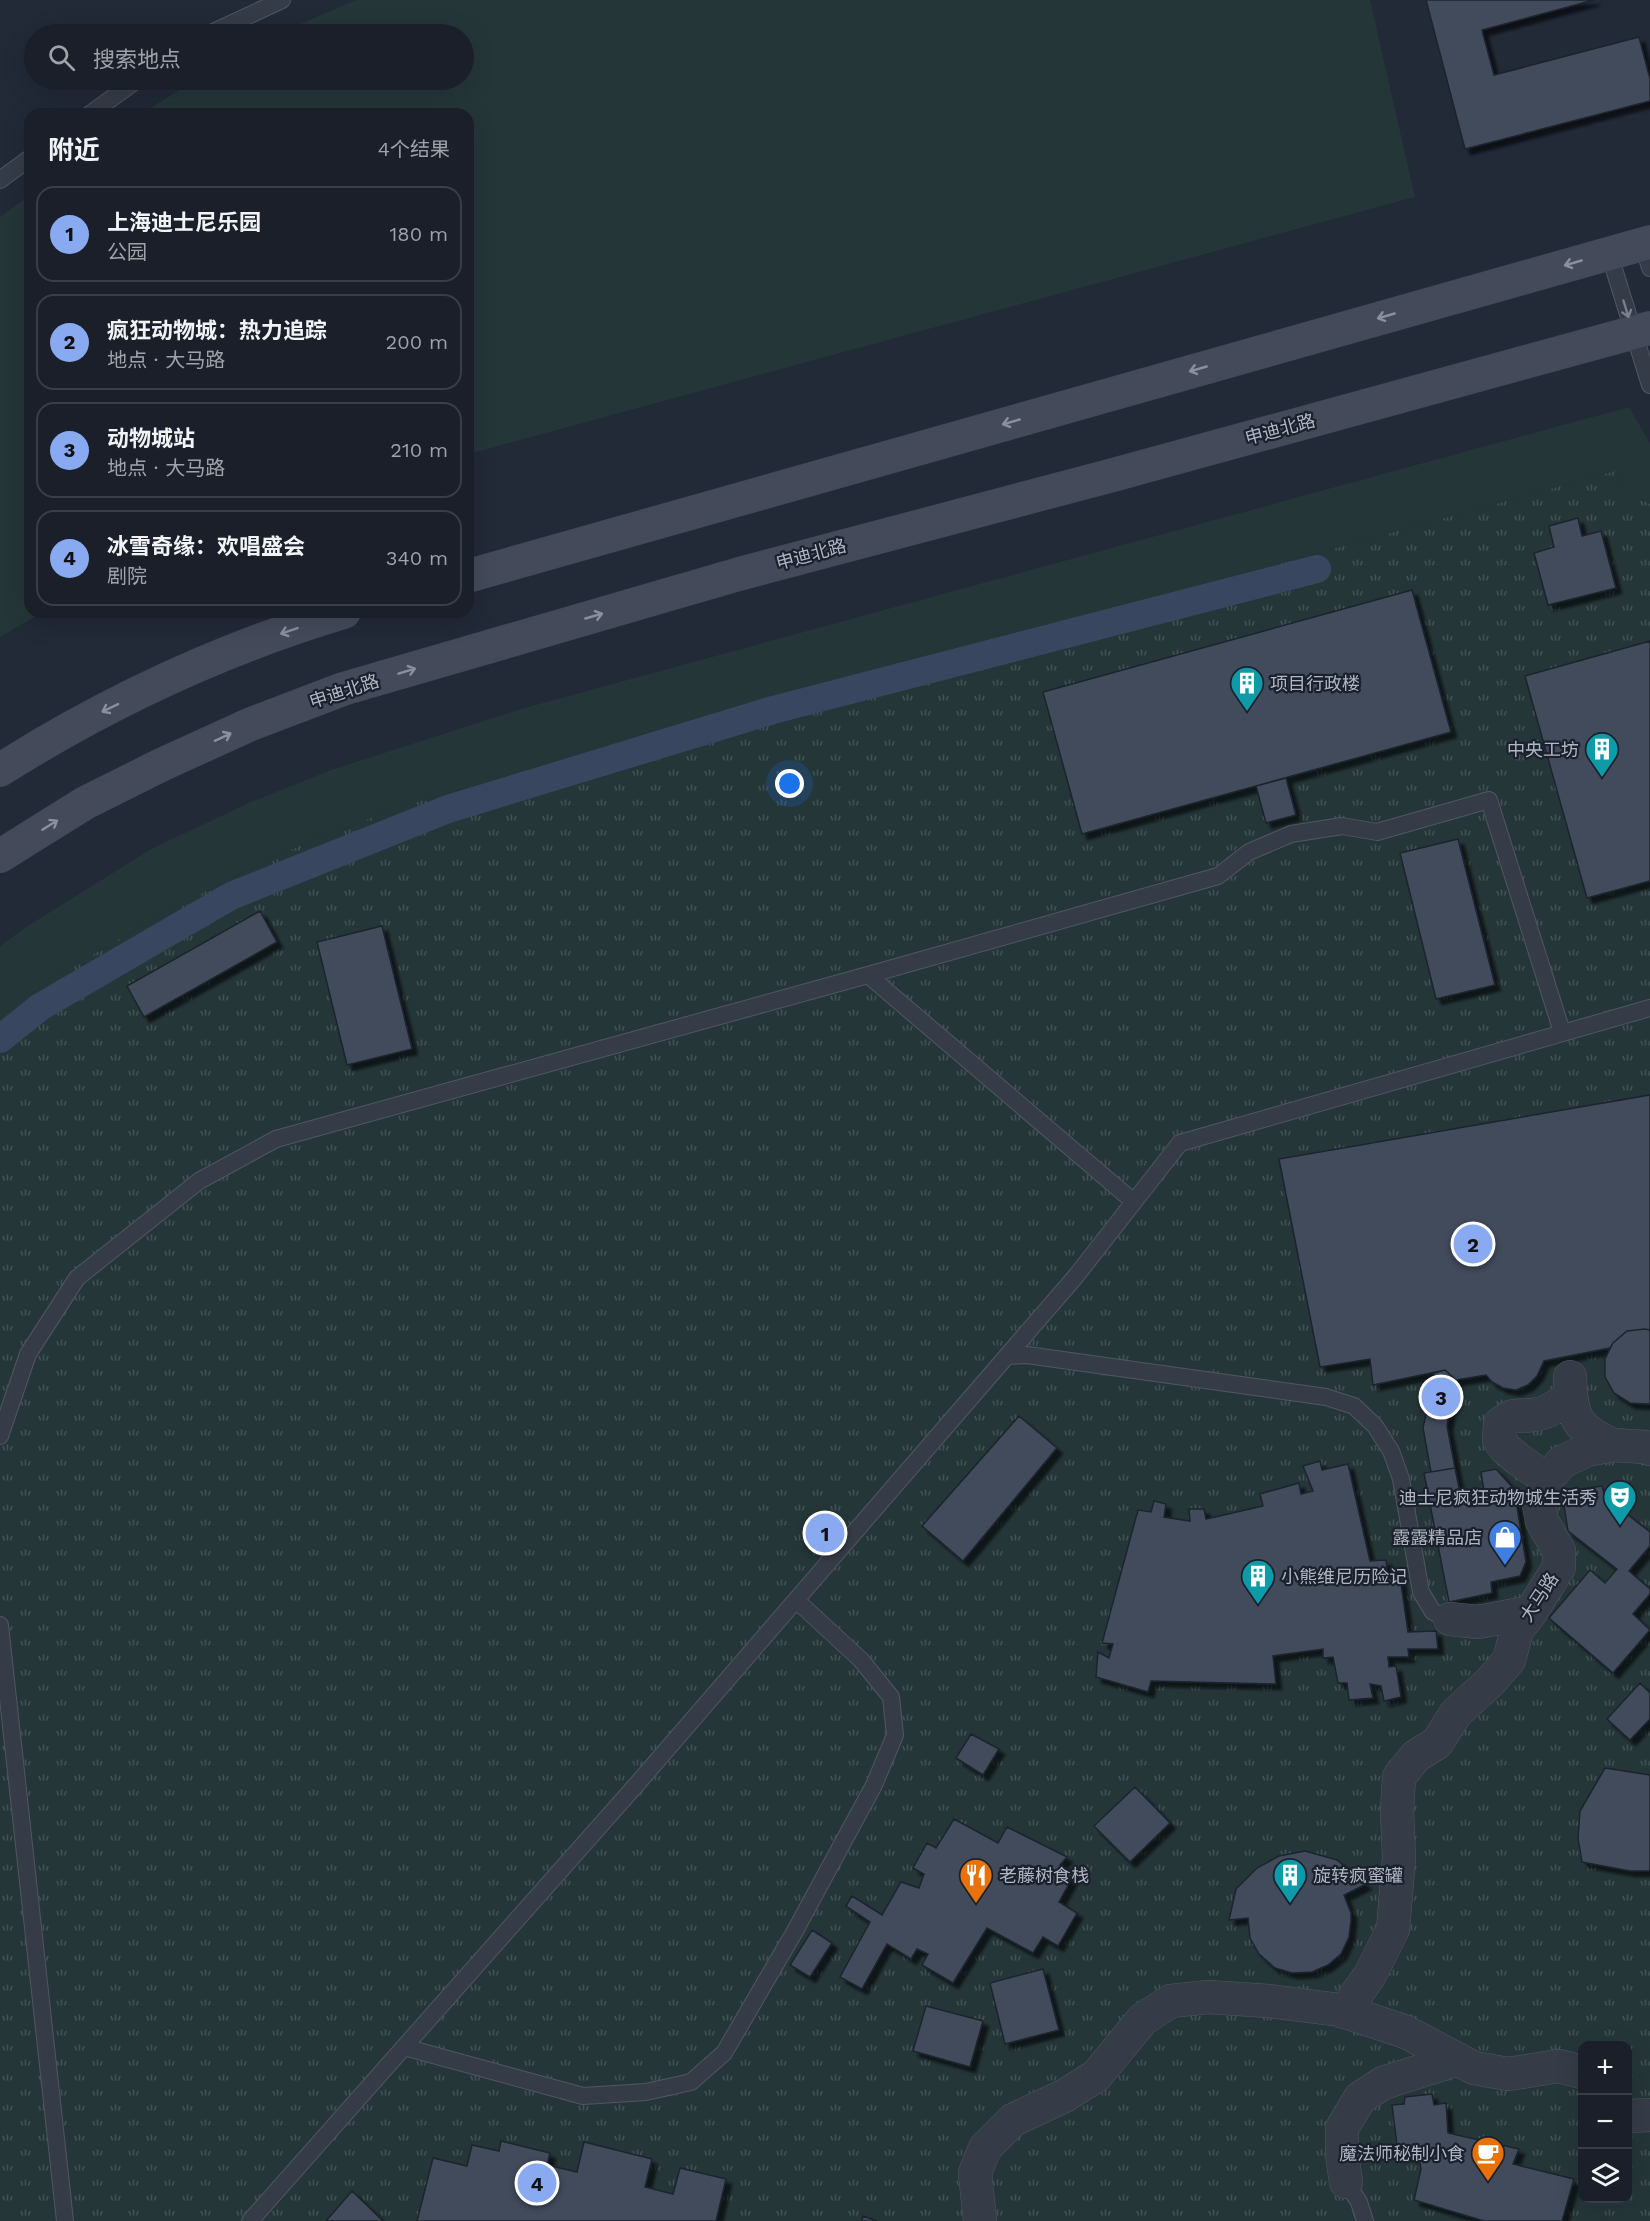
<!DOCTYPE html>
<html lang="zh">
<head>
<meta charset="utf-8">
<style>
	body { margin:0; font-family:"Work Sans","Noto Sans SC",sans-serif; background:#272c35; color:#f1f3f6 }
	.controls { position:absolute; right:18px; bottom:18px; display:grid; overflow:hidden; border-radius:12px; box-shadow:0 6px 24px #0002 }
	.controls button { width:54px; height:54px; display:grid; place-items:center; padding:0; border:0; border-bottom:2px solid #383d46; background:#1a1f29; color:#f1f3f6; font:30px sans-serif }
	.you { position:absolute; left:790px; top:784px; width:21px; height:21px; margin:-15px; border:4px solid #fff; border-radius:50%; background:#1a73e8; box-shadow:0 0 0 9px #1a73e833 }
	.badge { display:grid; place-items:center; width:39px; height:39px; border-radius:50%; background:#89a9f0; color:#111; font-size:20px; font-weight:700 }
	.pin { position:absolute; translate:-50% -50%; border:3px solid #fff; box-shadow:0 2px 6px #0006 }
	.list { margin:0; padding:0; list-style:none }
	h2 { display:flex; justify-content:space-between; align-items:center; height:78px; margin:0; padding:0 24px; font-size:26px }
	h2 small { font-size:20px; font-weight:400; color:#9fa2a8 }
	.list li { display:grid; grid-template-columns:39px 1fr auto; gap:18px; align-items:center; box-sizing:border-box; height:96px; margin:0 12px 12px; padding:0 12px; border:2px solid #383d46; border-radius:18px }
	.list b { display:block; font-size:22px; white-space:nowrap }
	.list p { margin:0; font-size:20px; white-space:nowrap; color:#9fa2a8 }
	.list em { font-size:20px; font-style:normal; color:#9fa2a8 }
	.icon { flex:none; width:33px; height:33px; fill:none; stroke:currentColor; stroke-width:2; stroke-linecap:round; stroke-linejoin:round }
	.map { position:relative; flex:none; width:1650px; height:2221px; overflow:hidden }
	.search { position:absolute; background:#1a1f29; box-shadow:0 6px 24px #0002; left:24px; top:24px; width:450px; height:66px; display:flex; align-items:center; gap:15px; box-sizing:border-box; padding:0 21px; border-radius:33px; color:#9fa2a8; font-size:22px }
	.panel { position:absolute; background:#1a1f29; box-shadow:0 6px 24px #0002; left:24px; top:108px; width:450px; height:510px; border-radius:18px }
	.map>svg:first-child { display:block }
	.green { fill:#253639 }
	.park { fill:url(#park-tufts); fill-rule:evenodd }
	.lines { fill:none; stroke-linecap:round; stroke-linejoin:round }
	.canal { stroke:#39465f; stroke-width:28 }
	.building { fill:#434c5b; stroke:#1d232e; stroke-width:1.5; filter:url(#shadow) }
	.lane-casing { stroke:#505662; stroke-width:18 }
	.street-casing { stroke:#505662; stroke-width:34 }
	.secondary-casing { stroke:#3f4551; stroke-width:34 }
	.lane { stroke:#363c47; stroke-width:16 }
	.street { stroke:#363c47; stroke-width:33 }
	.secondary { stroke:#444a5a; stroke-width:33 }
	.oneway { stroke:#8a909f }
	.oneway2 { stroke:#797f8c }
	.labels { text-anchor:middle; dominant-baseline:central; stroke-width:4.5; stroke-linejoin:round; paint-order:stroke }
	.street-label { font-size:18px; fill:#b0b6c4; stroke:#1b212c }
	.poi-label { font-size:18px; fill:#b0b6c4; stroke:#1b212c; text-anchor:start }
</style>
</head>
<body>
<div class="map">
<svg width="1650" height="2221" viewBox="0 0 1650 2221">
	<defs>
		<pattern id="park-tufts" width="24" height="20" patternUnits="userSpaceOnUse" patternTransform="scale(1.5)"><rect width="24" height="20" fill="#253639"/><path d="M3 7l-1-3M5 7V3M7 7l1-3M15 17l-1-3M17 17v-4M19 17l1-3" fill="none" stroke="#425154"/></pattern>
		<filter id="shadow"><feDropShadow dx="5.5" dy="5.5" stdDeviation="1.5" flood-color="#0009"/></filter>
	</defs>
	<rect width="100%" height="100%" fill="#222937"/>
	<path class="green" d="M356,0H1370L1415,197L468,454V114H141L195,80H464V34H277Z
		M30,195V612H43L0,637V217Z
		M1629,407L1650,443V504L1622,489L1615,471L413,803L321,836L245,871L155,918L58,975L0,1021V946L26,927L153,848L251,802L331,770L521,709Z"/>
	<path class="park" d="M1615,471L1622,489L1650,504V2221H0V1021L58,975L155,918L245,871L321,836L413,803ZM1582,2046H1628V2198H1582Z"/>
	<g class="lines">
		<path class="canal" d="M0,1039L40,1007L231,896L448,809L773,710L1317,569"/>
	</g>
	<path class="building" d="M1426,0H1594L1482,30L1494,75L1639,37L1650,79V101L1465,149Z
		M1578,518L1582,536L1601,531L1616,588L1548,605L1534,553L1554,547L1549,526Z
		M1412,590L1451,732L1082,834L1043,692Z
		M1650,641V881L1587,898L1525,676Z
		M1286,778L1296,815L1266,823L1256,786Z
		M1458,839L1495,985L1436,999L1400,853Z
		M260,911L277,942L144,1017L127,986Z
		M382,926L412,1049L347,1065L317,942Z
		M1650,1095V1330L1645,1329L1627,1331L1613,1343L1610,1348L1544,1361L1537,1376L1528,1385L1516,1390L1503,1388L1492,1382L1486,1375L1456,1380L1445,1370L1373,1385L1370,1359L1320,1367L1279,1159Z
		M1645,1329L1650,1330V1404H1648L1630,1403L1614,1393L1605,1377V1359L1613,1343L1627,1331Z
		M1445,1370L1456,1380L1449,1414H1426L1434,1373Z
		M1426,1414H1449L1447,1426L1455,1468L1431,1472L1423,1428Z
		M1019,1416L1057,1448L963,1561L922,1526Z
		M1320,1461L1322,1470L1348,1464L1370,1561L1386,1560L1388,1579L1400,1577L1408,1632L1436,1631L1438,1649H1408L1409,1657H1388L1389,1667L1396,1666L1401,1697L1384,1701L1381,1686L1370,1684L1373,1698L1349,1700L1347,1683H1338L1333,1657L1323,1658V1649L1273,1656L1276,1684L1151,1681L1148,1692L1096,1677L1098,1652L1109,1658L1113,1644L1102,1643L1138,1510L1151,1512L1154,1501L1166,1504L1164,1517L1190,1521L1189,1509H1204L1206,1519L1263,1506L1260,1494L1299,1483L1301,1494L1313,1491L1303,1466Z
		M1455,1468L1461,1498L1469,1507L1486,1504L1481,1472L1496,1469L1514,1489L1526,1562L1520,1576L1491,1582L1492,1593L1449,1602L1424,1473Z
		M1602,1486L1605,1497L1650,1532V1546L1629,1571L1650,1589V1594L1633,1614L1650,1630L1613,1673L1549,1618L1590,1570L1605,1583L1617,1569L1568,1531L1562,1492Z
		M1640,1683L1650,1693V1719L1630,1740L1607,1719Z
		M971,1734L999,1749L983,1775L956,1758Z
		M1605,1768L1650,1775V1871H1630L1582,1862L1578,1838L1580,1811Z
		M1135,1787L1170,1823L1130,1862L1094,1826Z
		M954,1819L998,1843L1007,1827L1067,1857L1060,1865L1075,1873L1059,1902L1077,1913L1058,1946L1043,1937L1033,1953L987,1928L953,1983L922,1965L928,1954L917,1949L911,1959L887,1944L862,1989L840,1977L870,1922L846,1906L852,1896L882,1915L901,1882L919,1888L924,1874L913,1868L927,1843L936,1848Z
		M1305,1851L1337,1860L1366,1884L1344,1895L1351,1913V1920L1349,1937L1341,1954L1328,1965L1312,1972L1292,1973L1275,1968L1259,1954L1250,1938L1248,1918L1229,1920L1236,1889L1257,1868L1279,1856Z
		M812,1930L832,1943L810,1977L790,1965Z
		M1043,1969L1059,2030L1005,2044L990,1983Z
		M926,2006L983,2021L970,2067L913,2051Z
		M1432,2094L1434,2105L1446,2103L1448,2133L1519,2149L1513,2164L1574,2179L1562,2221H1484L1414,2200L1421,2169L1419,2158L1398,2153L1392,2105L1404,2104L1405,2097Z
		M501,2141L550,2153L547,2165L577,2172L584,2142L652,2159L645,2187L673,2194L680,2168L726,2179L716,2221H417L433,2158L467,2166L472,2145L499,2151Z
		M352,2191L383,2221H326Z
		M863,2216L877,2221H862Z"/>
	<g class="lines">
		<defs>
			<path id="lane" d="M209,34L282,0
				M90,114L137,80
				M0,180L30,158
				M1643,244L1650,268
				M1609,253L1650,385
				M1134,1202L868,975L1218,876L1249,852L1291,834L1342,826L1377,832L1489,800L1562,1032
				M1007,1356L1027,1355L1326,1397L1354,1406L1375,1426L1391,1451L1401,1479L1421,1592L1433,1612L1450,1619
				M0,1436L28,1354L77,1278L199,1181L276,1139L868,975
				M0,1625L65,2221
				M404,2047L583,2096L646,2092L691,2082L724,2053L795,1931L874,1785L895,1735L891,1697L861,1660L796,1600
				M1346,2182L1359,2202L1365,2221
				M250,2221L637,1784L1076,1276L1180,1143L1650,1008"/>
			<path id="street" d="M1570,1377C1571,1417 1576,1429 1613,1445
				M1547,1479L1519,1460L1506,1449L1499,1440L1500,1424C1515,1412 1515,1417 1532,1415C1548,1414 1559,1405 1571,1394
				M1450,1619L1478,1622L1531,1612
				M1344,2012L1370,1975L1393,1929L1399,1857L1397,1811L1399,1777L1416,1756L1437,1743L1456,1713L1490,1682L1509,1660L1517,1630L1531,1612L1559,1567V1551L1542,1521L1539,1504L1547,1479L1562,1462L1587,1450L1613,1445L1645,1447L1650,1449
				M1628,2116L1650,2115
				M1346,2182L1342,2155V2128L1360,2098L1383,2083L1458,2059
				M980,2221L975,2173L985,2148L1013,2120L1064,2096L1096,2076L1143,2019L1171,2001L1208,1997L1269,2001L1340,2010L1406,2032L1474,2068L1508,2074L1559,2066L1582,2072"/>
			<path id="secondary" d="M468,576L1650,242
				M0,770C106,703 224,648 344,612
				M0,856L85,803L161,765L251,724L343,689L739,574L1113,475L1650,328"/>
		</defs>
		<use href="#lane" class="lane-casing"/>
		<use href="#street" class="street-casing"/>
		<use href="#secondary" class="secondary-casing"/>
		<use href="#lane" class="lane"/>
		<use href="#street" class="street"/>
		<use href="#secondary" class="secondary"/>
	</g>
	<defs><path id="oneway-shaft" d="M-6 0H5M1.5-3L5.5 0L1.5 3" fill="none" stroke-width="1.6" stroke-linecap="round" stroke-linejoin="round" transform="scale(1.5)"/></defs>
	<g class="oneway">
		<use href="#oneway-shaft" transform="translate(1573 263) rotate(164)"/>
		<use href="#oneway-shaft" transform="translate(1386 316) rotate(164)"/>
		<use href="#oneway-shaft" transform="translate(1198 369) rotate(164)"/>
		<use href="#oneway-shaft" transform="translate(1011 422) rotate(164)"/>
		<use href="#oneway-shaft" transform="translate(594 616) rotate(-16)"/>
		<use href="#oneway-shaft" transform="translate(289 631) rotate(161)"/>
		<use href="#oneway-shaft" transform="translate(407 671) rotate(-17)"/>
		<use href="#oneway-shaft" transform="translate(110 708) rotate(154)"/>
		<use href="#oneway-shaft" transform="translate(223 737) rotate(-25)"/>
		<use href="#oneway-shaft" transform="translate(50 825) rotate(-32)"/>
	</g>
	<use class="oneway2" href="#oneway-shaft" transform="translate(1626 309) rotate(73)"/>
	<defs>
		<symbol id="building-pin" viewBox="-11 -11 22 30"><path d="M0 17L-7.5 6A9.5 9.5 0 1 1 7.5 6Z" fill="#0f9aa8" stroke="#1b212c"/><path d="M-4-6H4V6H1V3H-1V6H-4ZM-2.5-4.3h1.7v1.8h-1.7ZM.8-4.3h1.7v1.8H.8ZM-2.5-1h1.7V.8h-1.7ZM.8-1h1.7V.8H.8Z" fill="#fff"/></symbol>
		<symbol id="theatre-pin" viewBox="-11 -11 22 30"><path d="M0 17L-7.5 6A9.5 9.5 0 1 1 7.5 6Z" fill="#0f9aa8" stroke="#1b212c"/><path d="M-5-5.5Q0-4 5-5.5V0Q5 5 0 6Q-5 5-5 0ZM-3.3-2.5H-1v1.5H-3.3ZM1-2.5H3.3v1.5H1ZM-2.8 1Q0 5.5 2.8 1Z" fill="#fff"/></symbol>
		<symbol id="shop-pin" viewBox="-11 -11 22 30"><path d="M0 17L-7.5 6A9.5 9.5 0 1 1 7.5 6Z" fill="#3f7fe0" stroke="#1b212c"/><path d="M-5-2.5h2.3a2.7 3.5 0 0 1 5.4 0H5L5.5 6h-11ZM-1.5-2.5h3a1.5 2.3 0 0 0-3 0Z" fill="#fff"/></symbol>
		<symbol id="restaurant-pin" viewBox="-11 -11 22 30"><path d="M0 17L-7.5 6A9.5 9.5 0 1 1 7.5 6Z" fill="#e8710a" stroke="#1b212c"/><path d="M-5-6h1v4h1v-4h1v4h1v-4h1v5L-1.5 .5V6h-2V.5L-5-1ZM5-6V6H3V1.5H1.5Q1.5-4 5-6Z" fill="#fff"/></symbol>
		<symbol id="cafe-pin" viewBox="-11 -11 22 30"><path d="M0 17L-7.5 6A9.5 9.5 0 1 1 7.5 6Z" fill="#e8710a" stroke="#1b212c"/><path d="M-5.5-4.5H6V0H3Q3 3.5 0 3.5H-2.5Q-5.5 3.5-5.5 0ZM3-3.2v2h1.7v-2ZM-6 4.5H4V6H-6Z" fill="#fff"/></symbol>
	</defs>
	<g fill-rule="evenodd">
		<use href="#building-pin" x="1228" y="664" width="38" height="52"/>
		<use href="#building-pin" x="1583" y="730" width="38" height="52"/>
		<use href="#theatre-pin" x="1601" y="1478" width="38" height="52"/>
		<use href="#shop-pin" x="1486" y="1518" width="38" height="52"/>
		<use href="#building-pin" x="1239" y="1557" width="38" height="52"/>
		<use href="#restaurant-pin" x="957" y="1856" width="38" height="52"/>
		<use href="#building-pin" x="1271" y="1856" width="38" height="52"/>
		<use href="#cafe-pin" x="1469" y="2134" width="38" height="52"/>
	</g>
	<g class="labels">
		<g class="street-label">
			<text transform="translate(1280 429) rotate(-15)">申迪北路</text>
			<text transform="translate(811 554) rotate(-15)">申迪北路</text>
			<text transform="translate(344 691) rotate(-18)">申迪北路</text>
			<text transform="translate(1539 1597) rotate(-57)">大马路</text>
		</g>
		<g class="poi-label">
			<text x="1270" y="683">项目行政楼</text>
			<text x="1579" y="749" text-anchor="end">中央工坊</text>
			<text x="1597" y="1497" text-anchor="end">迪士尼疯狂动物城生活秀</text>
			<text x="1482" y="1537" text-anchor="end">露露精品店</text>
			<text x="1281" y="1576">小熊维尼历险记</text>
			<text x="999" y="1875">老藤树食栈</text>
			<text x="1313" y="1875">旋转疯蜜罐</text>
			<text x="1465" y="2153" text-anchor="end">魔法师秘制小食</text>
		</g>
	</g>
</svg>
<div class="controls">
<button>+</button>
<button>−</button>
<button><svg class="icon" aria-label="layers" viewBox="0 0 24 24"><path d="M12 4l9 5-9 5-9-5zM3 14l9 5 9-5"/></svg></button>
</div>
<div class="you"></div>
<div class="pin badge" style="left:825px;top:1533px">1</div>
<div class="pin badge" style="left:1473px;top:1244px">2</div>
<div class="pin badge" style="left:1441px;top:1397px">3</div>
<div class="pin badge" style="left:537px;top:2183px">4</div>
<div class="search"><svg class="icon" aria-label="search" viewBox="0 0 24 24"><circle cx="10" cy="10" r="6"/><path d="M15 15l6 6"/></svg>搜索地点</div>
<section class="panel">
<h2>附近<small>4个结果</small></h2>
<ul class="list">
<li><span class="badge">1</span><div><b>上海迪士尼乐园</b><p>公园</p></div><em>180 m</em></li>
<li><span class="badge">2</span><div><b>疯狂动物城：热力追踪</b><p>地点 · 大马路</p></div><em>200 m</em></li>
<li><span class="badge">3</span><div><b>动物城站</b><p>地点 · 大马路</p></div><em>210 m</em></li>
<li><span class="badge">4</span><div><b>冰雪奇缘：欢唱盛会</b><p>剧院</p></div><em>340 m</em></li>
</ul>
</section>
</div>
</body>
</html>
